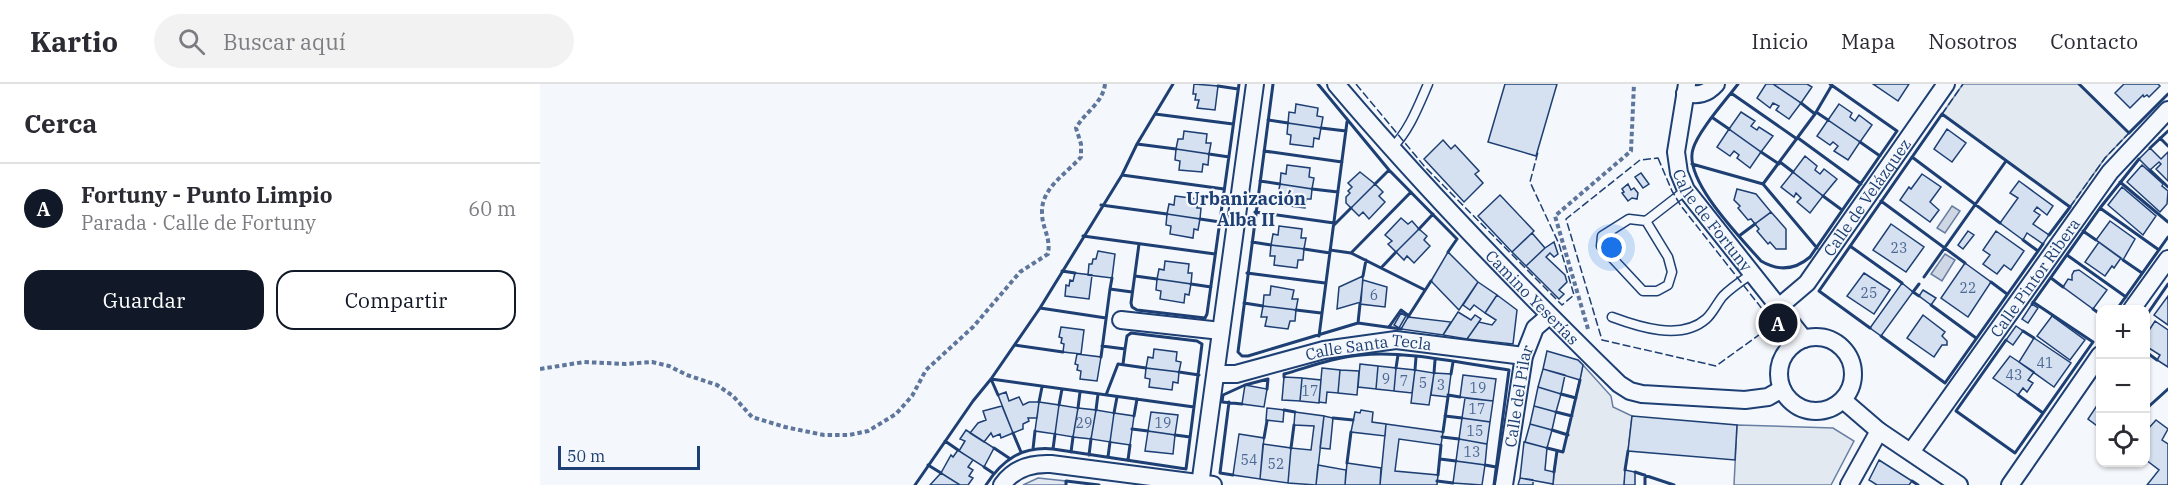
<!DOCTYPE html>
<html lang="es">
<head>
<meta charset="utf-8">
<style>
	body { margin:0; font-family:"IBM Plex Serif",serif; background:#f2f2f3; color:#2b2b33 }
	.controls { position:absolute; right:18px; bottom:18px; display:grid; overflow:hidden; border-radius:12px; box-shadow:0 2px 4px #0004 }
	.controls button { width:54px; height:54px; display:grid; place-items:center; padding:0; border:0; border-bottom:2px solid #e1e1e2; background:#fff; color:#2b2b33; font:30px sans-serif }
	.scale { position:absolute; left:18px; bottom:15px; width:142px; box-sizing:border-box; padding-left:6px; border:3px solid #1d3f73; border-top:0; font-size:16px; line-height:21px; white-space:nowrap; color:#1d3f73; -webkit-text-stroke:4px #f4f7fb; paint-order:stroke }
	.you { position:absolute; left:1072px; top:164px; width:21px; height:21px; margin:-15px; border:4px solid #fff; border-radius:50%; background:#1a73e8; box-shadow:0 0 0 9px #1a73e833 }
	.badge { display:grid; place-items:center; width:39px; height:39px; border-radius:50%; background:#111827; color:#fff; font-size:20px; font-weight:700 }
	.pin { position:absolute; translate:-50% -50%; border:3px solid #fff; box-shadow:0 2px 6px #0006 }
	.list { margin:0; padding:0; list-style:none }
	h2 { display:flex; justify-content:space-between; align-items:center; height:78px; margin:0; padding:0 24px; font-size:26px }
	h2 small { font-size:20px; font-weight:400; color:#7c7c81 }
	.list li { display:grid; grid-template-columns:39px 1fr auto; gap:18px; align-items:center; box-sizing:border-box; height:90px; padding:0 24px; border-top:2px solid #e1e1e2 }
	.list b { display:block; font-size:22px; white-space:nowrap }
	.list p { margin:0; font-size:20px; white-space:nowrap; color:#7c7c81 }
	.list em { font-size:20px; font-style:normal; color:#7c7c81 }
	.actions { display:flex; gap:12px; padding:18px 24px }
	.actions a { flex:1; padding:14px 0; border:2px solid #111827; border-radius:18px; text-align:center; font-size:21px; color:#111827 }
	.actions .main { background:#111827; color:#fff }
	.icon { flex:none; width:33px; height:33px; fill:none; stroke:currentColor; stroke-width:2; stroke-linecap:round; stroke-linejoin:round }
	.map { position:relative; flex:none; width:1628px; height:401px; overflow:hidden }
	header { display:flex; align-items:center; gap:36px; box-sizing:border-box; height:84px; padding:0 30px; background:#fff; border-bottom:2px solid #e1e1e2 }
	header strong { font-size:28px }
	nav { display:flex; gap:33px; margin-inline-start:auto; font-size:21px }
	.search { width:420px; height:54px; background:#f2f2f3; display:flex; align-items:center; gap:15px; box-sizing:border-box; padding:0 21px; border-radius:33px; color:#7c7c81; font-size:22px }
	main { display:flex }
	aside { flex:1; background:#fff }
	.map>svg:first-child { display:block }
	.green { fill:#e3e9f0; stroke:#687fa3; stroke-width:1.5 }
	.water { fill:#cfd7e4; stroke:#687fa3; stroke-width:1.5 }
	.building { fill:#d5e0f0; stroke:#1d3f73; stroke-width:1.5 }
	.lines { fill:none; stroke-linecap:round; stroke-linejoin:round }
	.service-casing { stroke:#1d3f73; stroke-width:11 }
	.minor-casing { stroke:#1d3f73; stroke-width:20 }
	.path { stroke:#5e769c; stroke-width:4; stroke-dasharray:4.5 3; stroke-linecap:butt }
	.service { stroke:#f4f7fb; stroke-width:8 }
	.minor { stroke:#f4f7fb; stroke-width:16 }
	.fence { stroke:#1d3f73; stroke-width:1.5; stroke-dasharray:8 3; stroke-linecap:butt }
	.wall { stroke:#1d3f73; stroke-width:3 }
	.labels { text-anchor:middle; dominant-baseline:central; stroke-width:4.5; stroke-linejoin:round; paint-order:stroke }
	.number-label { font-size:14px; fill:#4b6792 }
	.street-label { font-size:16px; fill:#1d3f73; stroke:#f4f7fb }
	.neighbourhood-label { font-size:18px; font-weight:bold; fill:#1d3f73; stroke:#f4f7fb }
</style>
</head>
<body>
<header>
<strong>Kartio</strong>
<div class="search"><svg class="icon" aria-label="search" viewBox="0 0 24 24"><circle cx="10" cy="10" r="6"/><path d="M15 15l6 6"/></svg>Buscar aquí</div>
<nav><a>Inicio</a><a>Mapa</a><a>Nosotros</a><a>Contacto</a></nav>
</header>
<main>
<aside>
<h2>Cerca<small></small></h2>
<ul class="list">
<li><span class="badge">A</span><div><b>Fortuny - Punto Limpio</b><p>Parada · Calle de Fortuny</p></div><em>60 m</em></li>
</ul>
<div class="actions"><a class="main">Guardar</a><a>Compartir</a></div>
</aside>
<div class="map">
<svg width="1628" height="401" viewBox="0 0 1628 401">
	<rect width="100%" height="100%" fill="#f4f7fb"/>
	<path class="green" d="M1423,0H1539L1589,49L1565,74L1530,123L1402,30Z
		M1043,281L1071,312L1073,323L1092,332L1084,401H1013L1017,367L1023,368Z
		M1197,341L1293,344L1314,357L1291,401H1194Z
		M498,394L526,397V401H483Z"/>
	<path class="water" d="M1412,122L1420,127L1405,149L1397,144Z
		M1405,170L1415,176L1402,197L1391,190Z"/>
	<path class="building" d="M654,0L678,2L675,26L657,24L659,16H655L656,10H653Z
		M965,0H1017L996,72L948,58Z
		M1226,0H1233L1261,19L1249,35L1236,26L1239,22L1233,19L1230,24L1217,14Z
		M1233,0H1267L1272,3L1261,19Z
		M1333,0H1369L1358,17Z
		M1584,0H1618L1620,2L1609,13L1607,11L1604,13L1603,11L1590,24L1575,9Z
		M756,20L778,24L777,32L783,33L781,44L748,39L749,28L755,29Z
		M1299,20L1312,29L1310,33L1315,37L1319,31L1332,41L1320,58L1288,36Z
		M1201,28L1215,37L1211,42L1217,46L1219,43L1233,52L1221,68L1189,45Z
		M1288,36L1320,58L1308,76L1294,67L1298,62L1293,58L1290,61L1277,52Z
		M748,39L781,44L779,55L774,54L773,63L750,60L751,51L747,50Z
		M1189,45L1221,68L1210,84L1197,74L1199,71L1194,67L1190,72L1177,63Z
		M1407,45L1426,59L1412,78L1394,65Z
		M644,47L667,50L666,59H671L669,70L636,65L638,55H643Z
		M903,56L911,65L915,61L939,87L935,90L943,99L924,118L884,75Z
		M1610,64L1621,75L1628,68V97L1616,85L1621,80L1619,78L1610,86L1599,75Z
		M636,65L669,70L668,81L663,80L662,88L639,86L640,77L635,76Z
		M1265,72L1277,82L1275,86L1280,90L1284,85L1297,95L1283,112L1253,88Z
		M747,81L770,84L769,93L774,94L772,105L740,100L741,89L746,90Z
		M1602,81L1623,100L1622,102L1628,107L1627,120L1620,128L1587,98Z
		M820,88L835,100L811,124L806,119V113L810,109L808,107L812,103L808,99Z
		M1253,88L1283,112L1270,129L1257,118L1261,114L1256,109L1254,113L1241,103Z
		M1101,89L1109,100L1103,104L1095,93Z
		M1382,90L1401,103L1390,118L1399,126L1390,138L1360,116L1369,103L1371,105Z
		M1479,97L1513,122L1507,131L1497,123L1494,127L1500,131L1493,140L1509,151L1503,160L1487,149L1483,156L1460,139L1478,114L1470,109Z
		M740,100L772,105L771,115H766L765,124L742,121L743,112L738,111Z
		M835,100L843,108L839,112L845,118L829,135L823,128L819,132L811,124Z
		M1088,100L1091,106L1094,104L1098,109L1097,115L1092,114L1088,117L1082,109L1084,108L1082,105Z
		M1582,103L1616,132L1603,151L1568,121Z
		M1197,105L1216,110L1231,128L1215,140L1211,135L1208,136L1198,124L1200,122L1194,116Z
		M960,111L994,147L972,168L938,132Z
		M635,112L658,115L657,124H661L660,135L627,130L629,120L634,121Z
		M1231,128L1246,145V165H1236L1230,158L1228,160L1217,147L1219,145L1215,140Z
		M627,130L660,135L658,146L654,145L653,154L630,150L631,142L626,141Z
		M861,134L868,140L872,137L879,145L856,168L848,160L852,157L845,151Z
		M1570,137L1595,155L1583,176L1556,156Z
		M1351,140L1384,163L1366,188L1333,166Z
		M739,142L762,145L761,154H766L764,165L731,161L733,150L738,151Z
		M879,145L887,152L884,156L890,162L874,179L867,172L864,176L856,168Z
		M1428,147L1434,151L1423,165L1418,161Z
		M1456,147L1484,167L1471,186L1464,181L1457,190L1443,180L1450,171L1443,166Z
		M992,149L1005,164L986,182L972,168Z
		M1014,158L1018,170L1014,173L1010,169L1006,173L1025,191L1027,198L1019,206L1024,210L1019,215L986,182L1005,164Z
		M1559,158L1581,174L1574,184L1572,182L1565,192L1545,178Z
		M731,161L764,165L763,176H758L757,184L734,181L735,172H730Z
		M558,167L575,170L572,194L548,191L549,180H552L553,175H556Z
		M908,168L938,198L919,226L891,197Z
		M625,177L649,180L648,189H652L651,200L617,195L619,185L624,186Z
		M1425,179L1451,198L1428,233L1401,214Z
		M1539,186L1567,206L1553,225L1523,203L1528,195L1532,196V191L1534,187Z
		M535,189L552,191L549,215L525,212L526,201L529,202L530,196L533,197Z
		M1324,189L1350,206L1334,230L1307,212Z
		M823,192L821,218L797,225L799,203Z
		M617,195L651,200L649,211L645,210L644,219L620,215L621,207L616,206Z
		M823,196L847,203L845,223L820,220Z
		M938,198L957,211L945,229L934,221L930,226L923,221Z
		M1362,199L1373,208L1341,252L1330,244Z
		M731,202L754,206L752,215H758L756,226L723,222L724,211H730Z
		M1383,206L1396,214L1391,221L1379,212Z
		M957,211L977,226L973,260L927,255L939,238L952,241L956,236L945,229Z
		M1628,212V241L1614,231Z
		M1492,220L1498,224L1488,239L1482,235Z
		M723,222L756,226L755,237H750L748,245L725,242L727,233H721Z
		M918,228L931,236L935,231L941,235L927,255L903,251Z
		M861,229L866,232L859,244L854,241Z
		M1383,231L1405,248L1402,252L1407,257V261H1402L1394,273L1367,254Z
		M1512,232L1545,256L1530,276L1497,252Z
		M868,233L911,238L903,251L861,245Z
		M1615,237L1628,246V283L1617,276L1620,271L1609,264L1606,268V251Z
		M1476,242L1483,247L1473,261L1466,256Z
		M521,243L544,246L541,270L523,268L524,260L521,259L522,254L519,253Z
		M1494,254L1531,279L1514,303L1479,278Z
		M614,265L637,268L636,277L641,278L639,288L606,284L608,273L613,274Z
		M1007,267L1038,276L1043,281L1040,296L1003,285Z
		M537,270L561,273L557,297L540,295L541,287L537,286L538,281L535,280Z
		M1470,272L1494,288L1488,296L1493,299L1487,308L1483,304L1478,311L1453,294Z
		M820,280L838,282L836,305L818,303Z
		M838,282L856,284L854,307L836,305Z
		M606,284L639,288L638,299L633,298L632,306L609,303L610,295L605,294Z
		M782,284L800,286L798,309L787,308L786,319L779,318Z
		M856,284L875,286L872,309L854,307Z
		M1003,285L1025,291L1021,310L998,303Z
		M800,286L819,287L817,311L798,309Z
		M875,286L894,289L889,321L871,319Z
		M894,289L911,290L908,313L891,311Z
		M923,291L956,295L953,317L920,313Z
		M744,293L762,294L760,317L742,316Z
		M762,294L781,296L779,319L760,317Z
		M705,301L727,305L724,323L702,320Z
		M998,303L1021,310L1016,328L994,322Z
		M466,308L469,317L479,313L483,321L489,318H499L497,334H488L489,337L483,340V345L473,349L458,311Z
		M925,314L953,317L950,338L922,334Z
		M1560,317V344L1548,335Z
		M499,318L519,321L515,350L495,347Z
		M519,321L538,324L533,353L515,350Z
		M462,322L473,349L461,354L460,350L453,353L451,349L444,358L430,349L438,339L446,336L443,327Z
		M994,322L1016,328L1012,346L990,340Z
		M538,324L556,326L551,355L533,353Z
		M727,324L744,326L743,338L726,336Z
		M556,326L574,329L570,358L551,355Z
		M821,326L833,328L832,338L846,340L845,352L811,348L815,328L820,329Z
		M611,328L638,331L635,351L608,347Z
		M755,328L784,332L776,401L748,399L751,364L771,366L774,342L754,341Z
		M574,329L594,332L590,361L570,358Z
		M784,332L793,334L790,365L780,364Z
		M1092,332L1197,341L1195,376L1088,367Z
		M922,334L950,338L947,360L919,355Z
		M1616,336L1628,345L1622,356L1628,360V401H1607L1619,386L1606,376V343L1608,345Z
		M846,340L903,348L901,361L859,355L855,387L898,391L897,401H840Z
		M990,340L1012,346L1007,364L985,358Z
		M426,346L454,364L444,383L419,367L425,357L420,355Z
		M608,347L635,351L633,370L605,367Z
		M699,350L724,354L720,395L693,391Z
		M919,355L947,360L945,381L916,377Z
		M984,358L1007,364L1005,386L1014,388L1013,400L980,394Z
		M723,360L751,364L748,399L720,395Z
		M418,366L433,376L428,383L433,386L429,392L433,394L428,401H420L401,389L411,371L413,373Z
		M1339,376L1372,397L1369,401H1337L1329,396Z
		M916,377L945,381L942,401L913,399Z
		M807,379L841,384L840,401H805Z
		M778,381L806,386L805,401H776Z
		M1085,386L1095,388V401H1084Z
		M401,389L420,401H390Z
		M980,394L993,396V401H978Z"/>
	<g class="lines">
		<defs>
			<path id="service" d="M851,65C869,47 878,23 888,0
				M1106,137L1128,173L1132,188L1128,201L1117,207H1103L1061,162L1062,152L1089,135L1106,137L1146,106
				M1072,233C1099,243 1141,257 1166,235C1173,229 1177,219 1183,212C1192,203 1203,196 1213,189"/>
			<g id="minor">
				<path id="s1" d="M796,0C885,105 981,204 1079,300L1090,307L1102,310L1205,316L1228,313L1242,305"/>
				<path id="s2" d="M1147,0L1136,68L1139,89L1146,106L1264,255"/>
				<path d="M1145,9C1158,12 1167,10 1176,0"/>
				<path id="s3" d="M1240,222L1267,199L1406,0"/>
				<path d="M1592,225L1628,175"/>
				<path d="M581,236L681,247"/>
				<circle cx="1276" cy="290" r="37"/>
				<path id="s4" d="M676,290H696L784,266L856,256L984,272"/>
				<path d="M1303,316L1339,347L1419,401"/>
				<path id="s5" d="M1371,368L1570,88L1628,26"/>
				<path d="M462,401C474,384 491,379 511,380L673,401"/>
				<path d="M660,401L715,0"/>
				<path id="s6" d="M964,401L984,272L995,244L1009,232"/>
				<path d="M1309,401L1339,347"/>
				<path d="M1470,401L1560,271"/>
			</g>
		</defs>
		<use href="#service" class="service-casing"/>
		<use href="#minor" class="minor-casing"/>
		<path class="path" d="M1048,245L1015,132L1091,67L1094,0
			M0,285L44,278L85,280L112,278L129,282L147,291L177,301L193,312L212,333L245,343L284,351H309L328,347L356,330L372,312L386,286L433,243L480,188L508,170C511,153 502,144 502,129C501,104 526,90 541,73V60L536,44C544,29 563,19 565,0"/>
		<use href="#service" class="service"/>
		<use href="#minor" class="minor"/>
		<path class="fence" d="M816,0L885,83L1022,221L1034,211L1019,160L990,98L998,68
			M1402,30L1423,0
			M1118,74L1132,107L1141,122L1234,240L1176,282L1062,256L1026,135L1100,76Z
			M1530,123L1565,74L1589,49"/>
		<path class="wall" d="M733,0L698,268L702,272H708L818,239L861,245
			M778,0L849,86L917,155L908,168
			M1198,0C1186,16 1158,47 1153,65C1143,96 1201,154 1221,177C1238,187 1255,186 1270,173L1357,47L1290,0
			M1539,0L1589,49L1628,10
			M678,2L698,5
			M1191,9L1257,55
			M1261,19L1275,30
			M1276,28L1288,36
			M615,30L693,40
			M1173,34L1189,45
			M728,36L748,39
			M781,44L806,47
			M1258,54L1321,100
			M1620,54L1628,62
			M1320,58L1340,72
			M597,60L636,65
			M1610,64L1628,47
			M724,67L802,78
			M1221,68L1239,80
			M669,70L689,73
			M1372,73L1460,139
			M1240,78L1253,88
			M1152,80L1223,100L1277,164
			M1610,86L1628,103
			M582,91L684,105
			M720,97L740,100
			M1580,98L1628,138
			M835,100L849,86
			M1223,100L1275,30L1292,1
			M772,105L798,108
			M1283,112L1302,126
			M1341,117L1425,179
			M561,121L627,130
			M1560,124L1619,166
			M715,128L794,139
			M660,135L680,138
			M794,141L811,124
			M879,145L893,130
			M1543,147L1556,156
			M543,152L675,170
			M1199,152L1215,140
			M1483,156L1498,167
			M712,158L731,161
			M599,160L591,219L592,223L597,226L665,234L667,230L699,0
			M1310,162L1362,199
			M764,165L790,169
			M790,166L811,169L885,206
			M811,169L871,108
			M1527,171L1586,213
			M1583,176L1602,189
			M841,184L856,168
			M522,187L535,189
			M707,189L785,199
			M595,192L617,195
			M823,192L826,176
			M1384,193L1466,77
			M1511,194L1523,203
			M1451,198L1467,210
			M651,200L671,203
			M1379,200L1373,208L1379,212
			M570,205L572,194
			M704,219L723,222
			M1492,220L1560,124L1599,75
			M1391,221L1436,254
			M500,224L566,234
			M1553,225L1560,230
			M1577,225L1628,153
			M756,226L781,229
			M1606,232L1628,200
			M868,233L891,197
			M818,239L820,220
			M849,243L861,226L869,232
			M1330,244L1279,207L1402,30L1530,123L1509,151
			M1483,247L1494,254
			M779,252L807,38
			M1341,252L1405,299L1503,160
			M1466,256L1416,327L1475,369L1553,258L1493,218
			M475,261L523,268
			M1606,268L1617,276
			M561,273L570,205L592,208
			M583,280L585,265
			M856,284L858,271
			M875,286L876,273
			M639,288L659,291
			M894,289L895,276
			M911,290L913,278
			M744,293V290C769,283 795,273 821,271C865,266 925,280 969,286L954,401
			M1021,310L1036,314
			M458,311L451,295L654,323
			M566,311L578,280L606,284
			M908,311L920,313
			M1478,311L1503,329
			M499,318L502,303
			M689,318L680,389L693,391
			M702,320L682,318L683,311L705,301L728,295L727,305
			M519,321L522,305
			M538,324L540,308
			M1606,325L1628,305
			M556,326L558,310
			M744,326L755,328
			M1016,328L1032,332
			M574,329L577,313
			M594,332L597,315
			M905,332L922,334
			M793,334L813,336
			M592,345L608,347
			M1012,346L1028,351
			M903,348L908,313
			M473,349L481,368
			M635,351L650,353
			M902,353L919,355
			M724,354L727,337
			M405,357L418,366
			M454,364L469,374
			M751,364L754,341
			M1007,364L1023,368L1040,296
			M493,365L495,347
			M513,365L515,350
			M531,368L533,353
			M549,371L551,355
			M568,373L570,358
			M900,375L916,377
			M588,376L590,361
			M807,379L811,348
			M388,381L401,389
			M945,381L956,383
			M444,383L453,389
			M1085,386L1088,367
			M1014,388L1017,367
			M1095,388L1134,401
			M898,391L901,361
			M1105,391V401
			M897,397L913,399
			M1372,397L1378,401
			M375,401L433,317L451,295L500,224L582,91L597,60L633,0
			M446,401C462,376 482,362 513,365L646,385L662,260L657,257L591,249L587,252L585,265L562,262
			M526,401V397L559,401"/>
	</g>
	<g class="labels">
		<g class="number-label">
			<text x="1359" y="164">23</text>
			<text x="1428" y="204">22</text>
			<text x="1329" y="209">25</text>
			<text x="834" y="211">6</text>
			<text x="1505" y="279">41</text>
			<text x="1474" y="291">43</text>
			<text x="846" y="295">9</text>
			<text x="864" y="297">7</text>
			<text x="883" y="299">5</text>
			<text x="901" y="301">3</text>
			<text x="938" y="304">19</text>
			<text x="770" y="307">17</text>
			<text x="937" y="325">17</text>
			<text x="544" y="339">29</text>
			<text x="623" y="339">19</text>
			<text x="935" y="347">15</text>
			<text x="932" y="368">13</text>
			<text x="709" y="376">54</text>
			<text x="736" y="380">52</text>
		</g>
		<g class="street-label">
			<text stroke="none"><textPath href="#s3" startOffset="140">Calle de Velázquez</textPath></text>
			<text stroke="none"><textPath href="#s2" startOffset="148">Calle de Fortuny</textPath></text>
			<text stroke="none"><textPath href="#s5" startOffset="214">Calle Pintor Ribera</textPath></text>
			<text stroke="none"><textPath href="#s1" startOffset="290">Camino Yeserías</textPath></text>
			<text stroke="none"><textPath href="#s4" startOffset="156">Calle Santa Tecla</textPath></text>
			<text stroke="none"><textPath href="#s6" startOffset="90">Calle del Pilar</textPath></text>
		</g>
		<g class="neighbourhood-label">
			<text x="706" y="114">Urbanización<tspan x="706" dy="21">Alba II</tspan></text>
		</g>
	</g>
</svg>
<div class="controls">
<button>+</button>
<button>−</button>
<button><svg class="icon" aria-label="locate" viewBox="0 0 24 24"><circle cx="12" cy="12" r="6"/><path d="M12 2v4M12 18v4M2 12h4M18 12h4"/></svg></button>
</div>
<div class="scale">50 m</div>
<div class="you"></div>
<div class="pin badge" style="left:1238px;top:239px">A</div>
</div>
</main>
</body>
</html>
